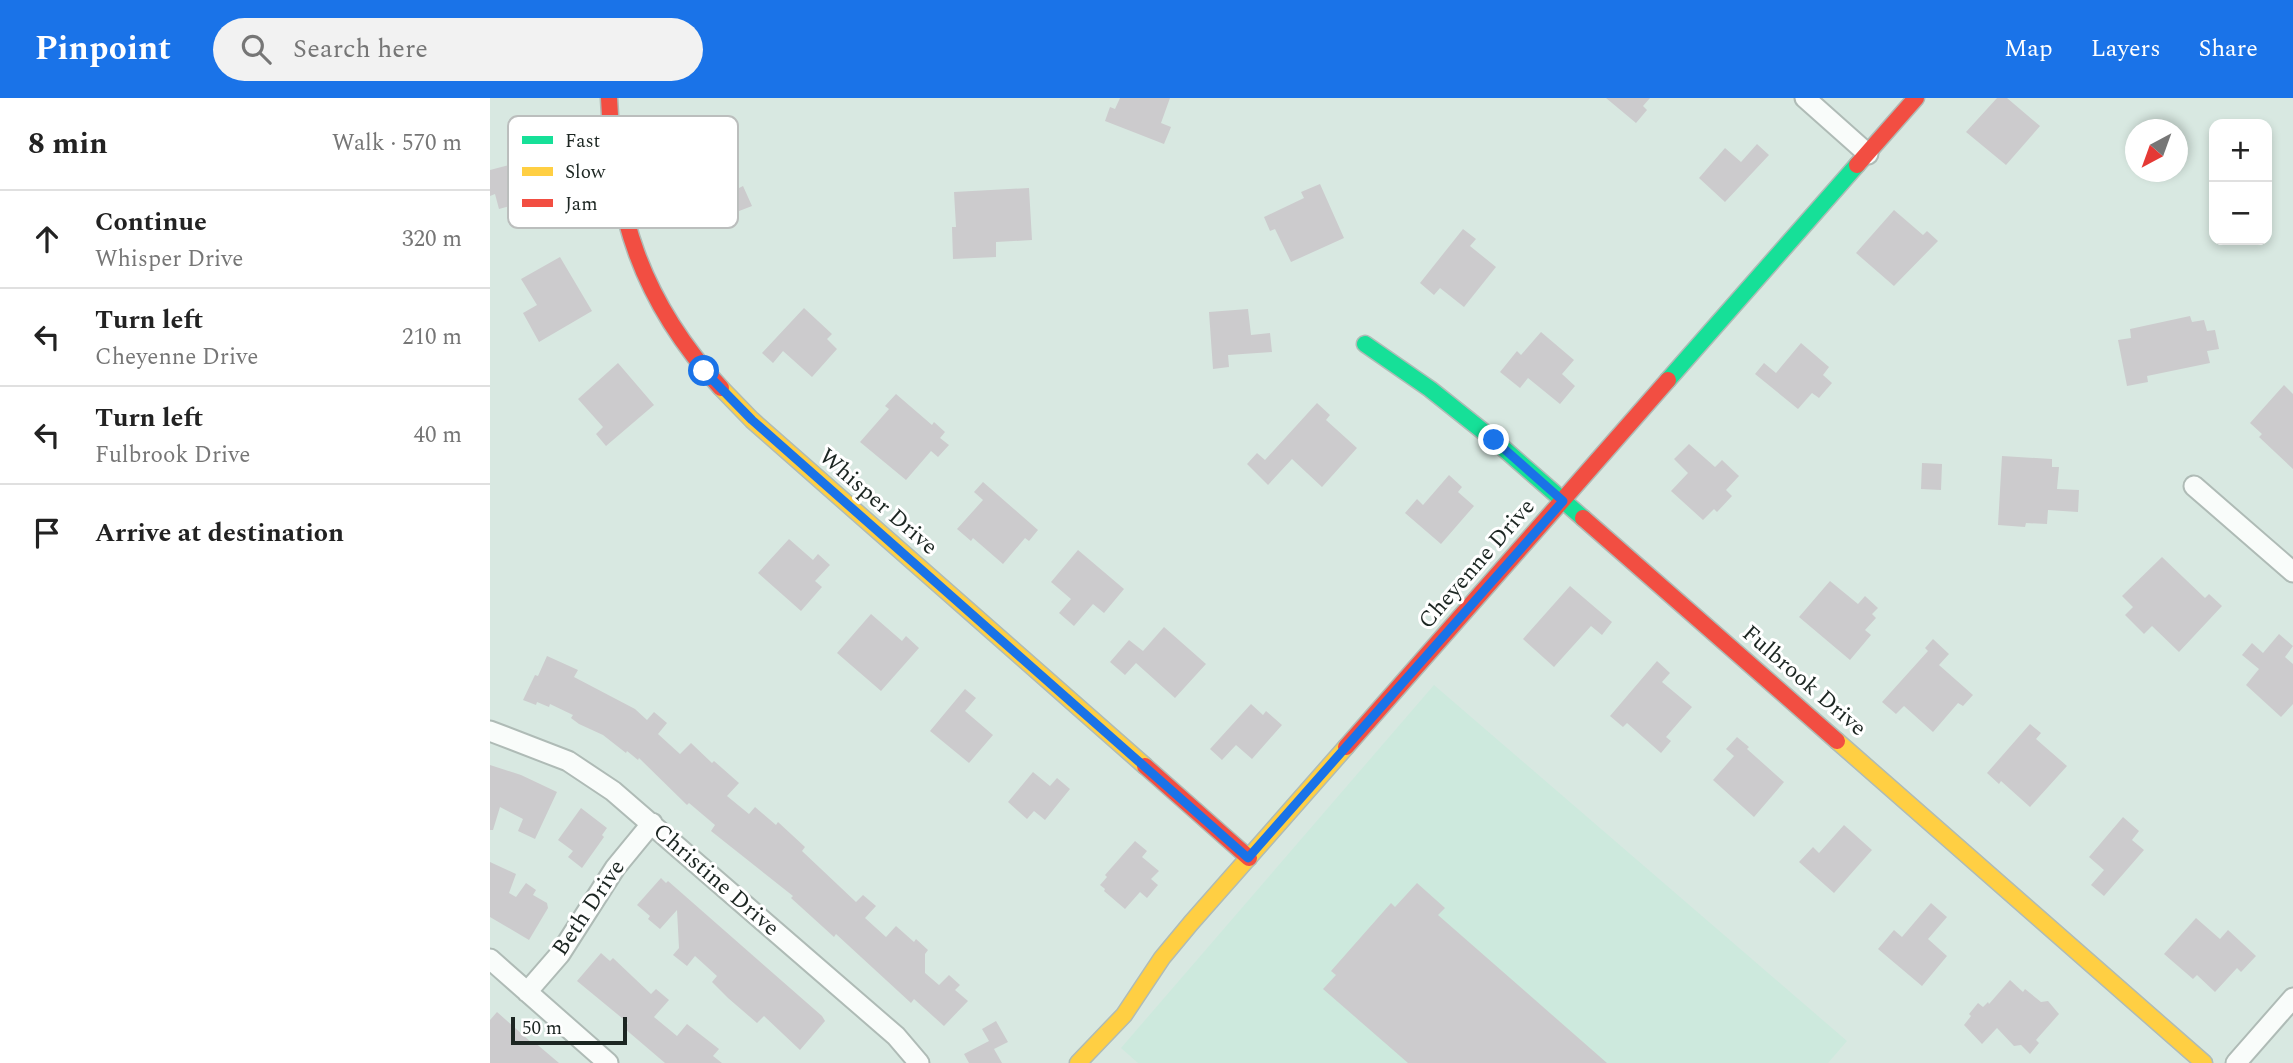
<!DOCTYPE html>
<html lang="en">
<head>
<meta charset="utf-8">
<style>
	body { margin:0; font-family:Spectral,serif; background:#f2f2f2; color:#222 }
	.controls { position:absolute; right:21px; top:21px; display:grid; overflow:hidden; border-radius:14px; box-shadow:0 4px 10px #0003 }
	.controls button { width:63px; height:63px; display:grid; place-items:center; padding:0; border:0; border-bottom:2px solid #e0e0e0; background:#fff; color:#222; font:35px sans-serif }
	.compass { position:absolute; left:1635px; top:21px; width:63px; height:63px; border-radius:50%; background:#fff; box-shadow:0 4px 10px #0003; rotate:221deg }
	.scale { position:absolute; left:21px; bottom:18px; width:116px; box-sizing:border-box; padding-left:7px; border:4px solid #1c2622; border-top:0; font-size:19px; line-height:24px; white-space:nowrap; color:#1c2622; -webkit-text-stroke:5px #fff; paint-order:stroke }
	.stop { position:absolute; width:21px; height:21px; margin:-16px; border:5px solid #1a73e8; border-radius:50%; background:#fff }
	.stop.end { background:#1a73e8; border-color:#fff; box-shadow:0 2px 7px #0008 }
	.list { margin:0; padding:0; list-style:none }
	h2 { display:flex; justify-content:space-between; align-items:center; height:91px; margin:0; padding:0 28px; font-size:30px }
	h2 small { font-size:23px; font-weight:400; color:#767676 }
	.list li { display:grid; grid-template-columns:46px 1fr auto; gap:21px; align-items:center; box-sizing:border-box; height:98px; padding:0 28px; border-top:2px solid #e0e0e0 }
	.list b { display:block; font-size:26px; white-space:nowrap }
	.list p { margin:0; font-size:23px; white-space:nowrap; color:#767676 }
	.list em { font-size:23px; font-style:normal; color:#767676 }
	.icon { flex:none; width:38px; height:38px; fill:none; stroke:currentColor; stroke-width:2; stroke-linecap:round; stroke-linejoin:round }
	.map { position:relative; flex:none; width:1803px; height:965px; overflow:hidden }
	header { display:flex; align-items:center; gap:42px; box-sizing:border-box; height:98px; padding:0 35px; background:#1a73e8; color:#fff }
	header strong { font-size:33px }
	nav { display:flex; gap:38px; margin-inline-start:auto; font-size:24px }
	.search { width:490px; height:63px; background:#f2f2f2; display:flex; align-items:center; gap:18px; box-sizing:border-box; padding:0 24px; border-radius:38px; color:#767676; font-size:26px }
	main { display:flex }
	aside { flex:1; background:#fff }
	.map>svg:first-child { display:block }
	.built { fill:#cde9dd }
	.building { fill:#cccbcd }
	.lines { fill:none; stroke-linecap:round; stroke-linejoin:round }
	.street-casing { stroke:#afbbb6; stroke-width:23 }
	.fast-casing { stroke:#afbbb6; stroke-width:19 }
	.slow-casing { stroke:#afbbb6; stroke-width:19 }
	.jam-casing { stroke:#afbbb6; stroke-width:19 }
	.street { stroke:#f9fcfa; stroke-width:19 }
	.fast { stroke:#16e098; stroke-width:16 }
	.slow { stroke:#ffcf43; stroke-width:16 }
	.jam { stroke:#f24e42; stroke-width:16 }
	.route { stroke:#1a73e8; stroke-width:9 }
	.labels { text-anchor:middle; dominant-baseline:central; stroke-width:6; stroke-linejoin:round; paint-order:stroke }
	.street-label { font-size:23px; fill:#1c2622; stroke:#fff }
	.key { fill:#fff; stroke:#bbbebd; stroke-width:2 }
	.key-label { font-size:19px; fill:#1c2622 }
</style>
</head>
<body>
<header>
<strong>Pinpoint</strong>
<div class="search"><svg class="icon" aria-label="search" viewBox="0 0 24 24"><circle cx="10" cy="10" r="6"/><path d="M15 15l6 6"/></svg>Search here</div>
<nav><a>Map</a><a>Layers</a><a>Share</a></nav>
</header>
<main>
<aside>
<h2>8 min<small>Walk · 570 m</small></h2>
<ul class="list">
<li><svg class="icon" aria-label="ahead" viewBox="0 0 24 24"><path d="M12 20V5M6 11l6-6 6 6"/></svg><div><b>Continue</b><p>Whisper Drive</p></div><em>320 m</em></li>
<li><svg class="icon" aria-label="left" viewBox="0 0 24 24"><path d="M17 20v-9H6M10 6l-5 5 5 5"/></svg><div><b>Turn left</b><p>Cheyenne Drive</p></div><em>210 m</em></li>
<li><svg class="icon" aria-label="left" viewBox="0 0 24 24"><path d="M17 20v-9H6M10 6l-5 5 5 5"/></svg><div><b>Turn left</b><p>Fulbrook Drive</p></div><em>40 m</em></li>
<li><svg class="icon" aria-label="arrive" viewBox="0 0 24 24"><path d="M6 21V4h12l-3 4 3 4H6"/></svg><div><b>Arrive at destination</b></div></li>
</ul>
</aside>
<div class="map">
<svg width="1803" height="965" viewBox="0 0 1803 965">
	<rect width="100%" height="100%" fill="#d8e8e1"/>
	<path class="built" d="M944,587L1357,943L1338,965H648L631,950Z"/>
	<path class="building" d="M630,0H680L671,25L681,29L674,46L615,23L620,9L625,11Z
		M1116,0H1160L1153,8L1157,12L1146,25Z
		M1507,0H1517L1550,28L1516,67L1476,34Z
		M1267,46L1279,57L1235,104L1209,80L1235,50L1251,64Z
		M227,58L243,93L253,88L262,108L208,129L184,78Z
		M38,62L44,84L64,79L68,95L9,111L5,96L0,98V72Z
		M830,86L854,140L801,164L785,131L780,133L774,119L814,100L811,94Z
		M539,90L542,142L506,144V159L463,161L462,129H466L464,94Z
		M1404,112L1433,137L1437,133L1448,143L1404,188L1366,155Z
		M973,131L986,141L980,148L1006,169L974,209L950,190L944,197L930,185Z
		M70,159L102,213L49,244L33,215L47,207L31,181Z
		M314,210L342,236L337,241L347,251L322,279L293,253L283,265L272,255Z
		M758,211L761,237L780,235L782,254L738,257L739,269L723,271L719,214Z
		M1700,218L1702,224L1714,222L1717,233L1725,232L1729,251L1717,253L1720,265L1657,278L1658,284L1637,288L1628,242L1641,240L1640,231Z
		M1051,234L1084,262L1072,276L1085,288L1070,306L1038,280L1030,290L1010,274L1027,253L1031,257Z
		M1311,245L1339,269L1333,277L1342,285L1329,300L1322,295L1308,311L1265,276L1274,265L1286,275Z
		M128,265L164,307L116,348L106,336L113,329L88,301Z
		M1794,287L1803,296V371L1769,339L1772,336L1760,325Z
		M406,296L442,327L444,324L455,334L450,340L459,347L448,359L441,353L416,382L370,344L399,311L395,308Z
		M827,305L840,317L836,322L867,350L832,389L802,361L778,387L757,366L767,355L775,362Z
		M1199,346L1225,369L1232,362L1249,378L1236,392L1242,398L1227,414L1224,411L1213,422L1181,393L1198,375L1184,361Z
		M1512,358L1562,361V369H1569L1567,391L1589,392L1588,414L1558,412L1557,426L1536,425L1535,429L1508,427Z
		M1432,365L1452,366L1451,392L1431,391Z
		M959,377L972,389L968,394L984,408L951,446L915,415L927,401L933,407Z
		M493,384L548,432L539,443L535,440L513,466L483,440L481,443L467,431L493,402L484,394Z
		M299,441L323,462L328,456L340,467L325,483L332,489L311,513L268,475Z
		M588,452L634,491L614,515L603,506L584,528L569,515L581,501L561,484Z
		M1672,459L1715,500L1719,496L1732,508L1689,554L1662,528L1654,536L1635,517L1643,509L1632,498Z
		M1340,483L1368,506L1375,498L1388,510L1382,516L1386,520L1375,532L1381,537L1360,562L1309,519Z
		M1080,488L1122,524L1112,537L1101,528L1064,569L1033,541Z
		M381,516L412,543L416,538L429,550L391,593L347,555Z
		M674,529L716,566L685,600L646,565L635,577L620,564L639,542L653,553Z
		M1789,536L1803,548L1795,559L1803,566V606L1791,619L1756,587L1769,571L1752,557L1762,545L1773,555Z
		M1443,541L1459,556L1449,567L1483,597L1473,608L1468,605L1443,634L1414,608L1406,616L1392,604L1438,553L1435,550Z
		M57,558L88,572L84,579L145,611L157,622L164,614L177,625L168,636L190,656L201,645L222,665L224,663L249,685L237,698L259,716L265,709L286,727L288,724L315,749L312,753L366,804L373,797L386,808L375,820L396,839L406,828L424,844L426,841L438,852L435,856V875L449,887L459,877L470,887L465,892L478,903L454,928L424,901L421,905L346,836L344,839L301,800L303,798L221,733L225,727L199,705L197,707L149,660L148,662L137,653L136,655L113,637L89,626L81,620L83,617L60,606L59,609L47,604L46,607L33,602L45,577L48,578Z
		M1167,563L1180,575L1172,584L1202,609L1176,639L1181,643L1171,655L1137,625L1133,629L1120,618Z
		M475,591L486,600L475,613L503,637L479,665L440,633Z
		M761,606L773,617L776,613L792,627L762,661L746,647L732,662L720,651Z
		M1540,626L1551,635L1546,641L1577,668L1540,709L1511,683L1509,686L1497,675Z
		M1247,639L1259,649L1257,651L1294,684L1264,719L1223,682L1244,658L1236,651Z
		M0,667L31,677L67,694L45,741L28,733L33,721L10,709L3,732H0Z
		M543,674L560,688L567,680L580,691L555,722L544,713L537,721L518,704Z
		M91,710L117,730L112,737L114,739L92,770L78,759L83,753L68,742Z
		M1633,719L1649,733L1642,742L1654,752L1614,798L1601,787L1614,772L1599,759Z
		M1354,727L1382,752L1344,795L1309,764L1323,749L1329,755Z
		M645,743L657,753L652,759L669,773L661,781L668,787L657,800L650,794L635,811L614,793L615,791L610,787L617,779L615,777Z
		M0,764L26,776L19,795L26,799L36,785L46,792L43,797L57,805L58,810L39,842L0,819Z
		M171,780L176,785L178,783L332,918L335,923L310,952L274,918L267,925L238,900L222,884L227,878L205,858L197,868L183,857L189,850L187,812L170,831L158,821L160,818L147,807Z
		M927,785L955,810L948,817L1117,965H918L833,891L846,877L841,873L901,805L905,809Z
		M1441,805L1457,819L1438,841L1457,858L1432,888L1388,851L1404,832L1412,839Z
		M1706,820L1730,841L1738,832L1766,858L1751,874L1747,870L1725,894L1707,877L1703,881L1674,856Z
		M111,855L120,863L123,860L161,896L166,891L179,902L164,919L187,938L197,926L229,951L223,958L232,965H175L134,930L138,925L87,883Z
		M1520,882L1533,894L1535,891L1551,904L1558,903L1569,916L1546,942L1549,945L1540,956L1531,947L1524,948L1507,930L1492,946L1474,927L1481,918L1479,916L1488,905L1493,909L1498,904L1499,906Z
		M7,914L42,945L43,943L69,965H0V922Z
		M506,923L518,944L504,951L512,965H479L474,956L499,943L492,931Z"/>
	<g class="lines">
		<defs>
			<path id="street" d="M1315,0L1378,56
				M1704,388L1803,474
				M0,633L78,663L123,693L406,938L429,965
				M0,861L118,965
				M37,894L70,856L125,770L162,725
				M1746,965L1803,900"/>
			<path id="fast" d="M875,246L940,291L1004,342L1093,420
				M1178,282L1367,67"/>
			<path id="slow" d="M231,290L262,322L655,668
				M1347,643L1714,965
				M588,965L634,917L672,860L701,825L856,649"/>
			<path id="jam" d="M119,0C124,116 151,203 231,290
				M1367,67L1426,0
				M1093,420L1347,643
				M856,649L1178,282
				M655,668L759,760"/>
		</defs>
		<use href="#street" class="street-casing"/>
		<use href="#fast" class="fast-casing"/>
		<use href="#slow" class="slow-casing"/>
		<use href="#jam" class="jam-casing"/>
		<use href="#street" class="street"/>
		<use href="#fast" class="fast"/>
		<use href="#slow" class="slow"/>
		<use href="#jam" class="jam"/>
	</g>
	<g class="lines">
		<path class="route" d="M214,273L262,322L758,760L1073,403L1004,342"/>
	</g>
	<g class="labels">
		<g class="street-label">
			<text transform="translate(388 404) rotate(41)">Whisper Drive</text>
			<text transform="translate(987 466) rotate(-49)">Cheyenne Drive</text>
			<text transform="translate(1314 583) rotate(41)">Fulbrook Drive</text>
			<text transform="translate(226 782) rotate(41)">Christine Drive</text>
			<text transform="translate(99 810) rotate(-56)">Beth Drive</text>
		</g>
	</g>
	<rect x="18" y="18" width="230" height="112" rx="10" class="key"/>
	<rect x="32" y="38" width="31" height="8" fill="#16e098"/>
	<rect x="32" y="69" width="31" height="9" fill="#ffcf43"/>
	<rect x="32" y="101" width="31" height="8" fill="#f24e42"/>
	<g class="key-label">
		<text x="75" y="49">Fast</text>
		<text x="75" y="80">Slow</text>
		<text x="75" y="112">Jam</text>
	</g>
</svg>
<div class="controls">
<button>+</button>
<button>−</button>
</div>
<svg class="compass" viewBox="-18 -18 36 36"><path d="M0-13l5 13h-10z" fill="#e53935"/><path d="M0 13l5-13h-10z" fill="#767676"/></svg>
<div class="scale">50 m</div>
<div class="stop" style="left:214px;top:273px"></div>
<div class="stop end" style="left:1004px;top:342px"></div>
</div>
</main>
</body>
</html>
